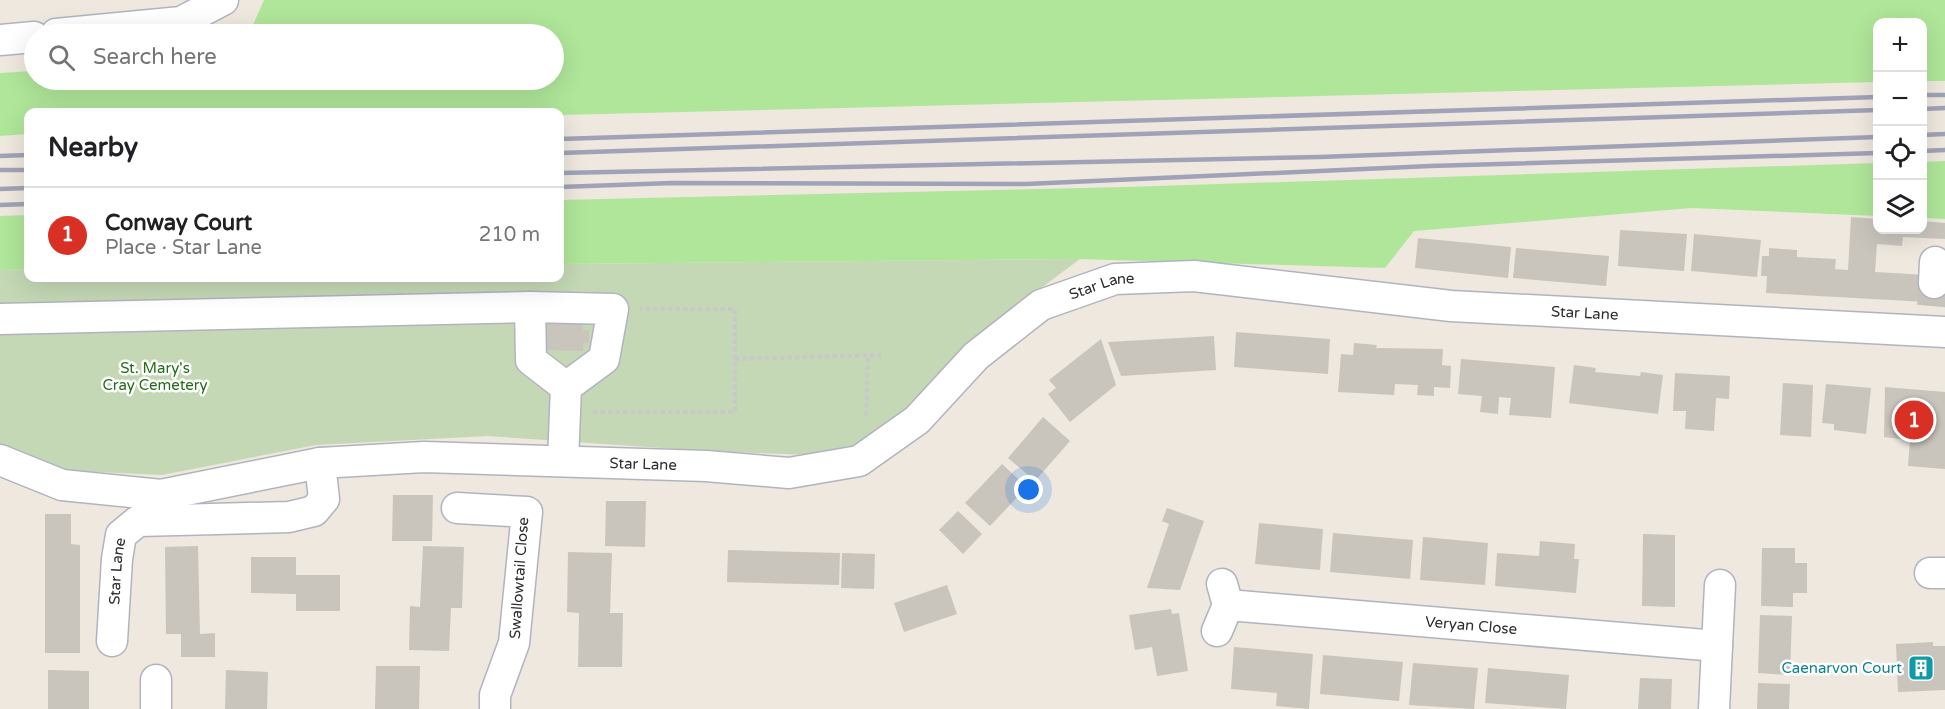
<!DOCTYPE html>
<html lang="en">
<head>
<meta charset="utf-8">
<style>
	body { margin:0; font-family:"Varela Round",sans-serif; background:#f2f2f2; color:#202124 }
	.controls { position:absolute; right:18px; top:18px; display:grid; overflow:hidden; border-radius:12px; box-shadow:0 6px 24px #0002 }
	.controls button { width:54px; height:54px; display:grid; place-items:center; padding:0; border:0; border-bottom:2px solid #e0e0e0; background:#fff; color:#202124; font:30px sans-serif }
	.you { position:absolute; left:1029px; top:490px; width:21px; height:21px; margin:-15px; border:4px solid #fff; border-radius:50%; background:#1a73e8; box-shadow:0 0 0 9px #1a73e833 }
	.badge { display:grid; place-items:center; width:39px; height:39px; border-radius:50%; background:#d93025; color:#fff; font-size:20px; font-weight:700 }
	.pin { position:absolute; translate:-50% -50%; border:3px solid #fff; box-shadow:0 2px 6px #0006 }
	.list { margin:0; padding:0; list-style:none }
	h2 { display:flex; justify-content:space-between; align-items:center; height:78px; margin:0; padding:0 24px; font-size:26px }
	h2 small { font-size:20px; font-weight:400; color:#757577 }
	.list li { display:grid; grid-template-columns:39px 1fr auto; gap:18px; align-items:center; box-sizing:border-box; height:96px; padding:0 24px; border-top:2px solid #e0e0e0 }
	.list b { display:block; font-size:22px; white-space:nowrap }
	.list p { margin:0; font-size:20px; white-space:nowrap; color:#757577 }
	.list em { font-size:20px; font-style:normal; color:#757577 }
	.icon { flex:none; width:33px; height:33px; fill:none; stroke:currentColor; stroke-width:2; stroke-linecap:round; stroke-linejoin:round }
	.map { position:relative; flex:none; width:1945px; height:709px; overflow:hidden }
	.search { position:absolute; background:#fff; box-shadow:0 6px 24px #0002; left:24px; top:24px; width:540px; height:66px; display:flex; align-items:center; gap:15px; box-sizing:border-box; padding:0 21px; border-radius:33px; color:#757577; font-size:22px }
	.panel { position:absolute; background:#fff; box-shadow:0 6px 24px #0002; left:24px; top:108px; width:540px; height:174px; border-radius:12px }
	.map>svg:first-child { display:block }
	.green { fill:#afe699 }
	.cemetery { fill:#c4d8b5 }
	.building { fill:#c9c5bd }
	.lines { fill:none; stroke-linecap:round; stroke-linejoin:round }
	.minor-tunnel { stroke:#c7c2ba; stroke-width:30; stroke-dasharray:30 15; stroke-linecap:butt }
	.minor-casing { stroke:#b2b3c0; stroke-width:33 }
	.path { stroke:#c8c8c8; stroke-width:4; stroke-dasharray:4.5 3; stroke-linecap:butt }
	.minor { stroke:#fff; stroke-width:30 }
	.rail { stroke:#a0a2b7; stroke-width:4.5 }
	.labels { text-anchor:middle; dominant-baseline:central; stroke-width:5; stroke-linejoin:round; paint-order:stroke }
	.street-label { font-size:15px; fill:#2c2c2c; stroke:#fff }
	.park-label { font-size:15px; fill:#256c19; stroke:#fff }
	.culture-label { font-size:15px; fill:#0d838f; stroke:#fff; text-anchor:end }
</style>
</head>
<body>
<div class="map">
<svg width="1945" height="709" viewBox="0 0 1945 709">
	<rect width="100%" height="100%" fill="#eee8de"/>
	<path class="green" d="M264,0H1945V81H1923L1922,22H1878L1877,82L560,115V112H28V134L0,136V73L34,71V80H554V34H249Z
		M1945,161V219L1923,218V162Z
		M1878,163L1877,216L1692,208L1414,231L1385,268L1080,259L560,264V200L1125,187Z
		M28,215V269L0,270V216Z"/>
	<path class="cemetery" d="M1080,259L994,323L884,437L837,456L706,451L488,436L316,445L162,475L53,470L0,447V270L28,269V278H560V264Z"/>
	<path class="building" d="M1851,217L1878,219V230H1923V221L1945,223V239L1903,237L1902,246L1877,244L1875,272L1927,275L1926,302L1766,293L1767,276H1761L1762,256H1769V248L1797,250V257L1836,259L1835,269L1848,270Z
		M1620,230L1687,234L1684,271L1618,266Z
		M1694,234L1761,240L1757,277L1691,271Z
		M1418,238L1511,247L1508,278L1415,268Z
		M1516,248L1609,256L1606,286L1513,278Z
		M545,323L583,324V330H589V343H583V351L545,350Z
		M1236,332L1330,339L1328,374L1234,367Z
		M1214,336L1216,370L1121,376L1108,342Z
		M1101,339L1116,385L1070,422L1048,394L1056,388L1049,380Z
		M1354,343L1377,345L1376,348L1443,349L1442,365L1451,366L1450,388L1434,387V396L1417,395L1418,385L1395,384L1394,395L1338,392L1341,354L1353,355Z
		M1461,359L1555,367L1551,418L1509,415L1511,398L1499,397L1498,414L1480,412L1482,396L1458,394Z
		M1574,365L1596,368L1595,372L1640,376L1641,372L1663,375L1658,414L1569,403Z
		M1675,373L1730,376L1729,399L1716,398L1714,431L1685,429L1686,411H1673Z
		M1783,383L1813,385L1811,437L1780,435Z
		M1826,384L1871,388L1866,434L1834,430V424L1822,423Z
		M1885,387L1945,392V469L1908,466L1910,440L1884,437Z
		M1043,417L1070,441L1035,481L1008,458Z
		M1002,464L1027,487L990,526L965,503Z
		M393,495H433L432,541H392Z
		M606,501H646L645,547L605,546Z
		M1167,508L1204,521L1180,590L1147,588L1169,524L1162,521Z
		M958,511L982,534L963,554L939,530Z
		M45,514H71V544L80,545V653H45Z
		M1259,523L1323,529L1320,570L1255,564Z
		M1333,533L1413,540L1410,579L1330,572Z
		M1643,534L1675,535V607L1642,606Z
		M1423,537L1488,543L1485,585L1420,580Z
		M1540,541L1575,544L1574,559H1579L1576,593L1495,586L1497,553L1539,556Z
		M198,546L200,634L215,633V657H181V634H166L165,547Z
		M423,546L464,547L462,608H451L449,651L409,650L410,606L420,607Z
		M1762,548H1795V563H1807V593H1793V607L1761,606Z
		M728,550L840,553L839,585L727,582Z
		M568,552L612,553L610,613H623L622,667H578L579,613L567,612Z
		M842,553L875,554L874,589L841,588Z
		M251,557H296V575H340V611H296V594L251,593Z
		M947,585L957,614L904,632L894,603Z
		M1171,609L1172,614L1179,613L1188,671L1157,676L1152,647L1135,650L1129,615Z
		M1760,615L1792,616L1790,675L1758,673Z
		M1933,642V646H1945V690L1898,692L1896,644Z
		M1234,647L1313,654L1309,709L1276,706L1277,693L1231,689Z
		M1323,655L1403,662L1399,701L1320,694Z
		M1413,663L1478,668L1474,709L1409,705Z
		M376,666H420L419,709H375Z
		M1488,668L1569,675L1566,709L1485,703Z
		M48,670L89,671V709H48Z
		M226,670L268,672L267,709H225Z
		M1640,678L1672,679L1671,709H1638Z
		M1758,683L1790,684L1789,709H1757Z"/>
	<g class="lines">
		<path class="minor-tunnel" d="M1932,306L1934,283"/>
		<defs>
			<g id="minor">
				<path d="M56,34L181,22L223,0"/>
				<path d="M0,40L34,37"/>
				<path d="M1934,283L1935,262"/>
				<path d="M530,307L613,309L604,359L566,387L531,360Z"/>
				<path d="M0,319L530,307"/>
				<path id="s1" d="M0,460L62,485L161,495L320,463L424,457L706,466L789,473L859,461L917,420L976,356L1041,305L1115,279L1194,276L1451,306L1945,332"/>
				<path d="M563,461L566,387"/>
				<path d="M457,508L527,512L514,643L495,695V709"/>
				<path d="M1930,573H1945"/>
				<path id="s2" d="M1228,605L1717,646L1714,709"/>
				<path d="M1217,631L1228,605L1222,584"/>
				<path id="s3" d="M112,641L117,559L121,535L138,521L289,517L314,511L324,499L320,463"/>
				<path d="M1717,646L1720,585"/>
				<path d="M156,709V680"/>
			</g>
		</defs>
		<use href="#minor" class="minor-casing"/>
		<path class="path" d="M735,359L881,355
			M593,412H735V309H640
			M866,415L868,356"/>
		<use href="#minor" class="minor"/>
		<path class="rail" d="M1922,95H1945
			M1922,109L1945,108
			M1922,135L1945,134
			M560,139L1878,97
			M1922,151L1945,150
			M560,153L1878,110
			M0,156L28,155
			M0,170H28
			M560,173L1320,157L1878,137
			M560,187L672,183L1026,184L1430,166L1878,153
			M0,189L28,188
			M0,205L28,204"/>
	</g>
	<defs>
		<symbol id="building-square" viewBox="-11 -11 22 22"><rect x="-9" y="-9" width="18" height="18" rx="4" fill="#0f9aa8" stroke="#fff"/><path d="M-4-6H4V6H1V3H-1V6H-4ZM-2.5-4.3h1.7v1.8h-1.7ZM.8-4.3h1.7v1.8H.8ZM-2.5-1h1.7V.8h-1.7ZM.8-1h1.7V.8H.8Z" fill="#fff"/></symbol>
	</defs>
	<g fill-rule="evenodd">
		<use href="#building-square" x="1906" y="653" width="30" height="30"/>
	</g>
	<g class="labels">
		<g class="street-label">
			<text stroke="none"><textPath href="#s1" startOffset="1174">Star Lane</textPath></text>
			<text stroke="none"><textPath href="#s1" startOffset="1660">Star Lane</textPath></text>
			<text stroke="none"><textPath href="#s1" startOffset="652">Star Lane</textPath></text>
			<text stroke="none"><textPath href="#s3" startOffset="70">Star Lane</textPath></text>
			<text transform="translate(519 578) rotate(-86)">Swallowtail Close</text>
			<text stroke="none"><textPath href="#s2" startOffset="244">Veryan Close</textPath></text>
		</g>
		<g class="park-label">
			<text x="155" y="368">St. Mary's<tspan x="155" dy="17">Cray Cemetery</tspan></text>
		</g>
		<g class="culture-label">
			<text x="1902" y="668">Caenarvon Court</text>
		</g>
	</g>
</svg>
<div class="controls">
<button>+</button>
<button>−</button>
<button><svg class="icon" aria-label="locate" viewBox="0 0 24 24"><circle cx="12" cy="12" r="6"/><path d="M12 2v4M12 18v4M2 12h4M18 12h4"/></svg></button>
<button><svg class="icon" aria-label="layers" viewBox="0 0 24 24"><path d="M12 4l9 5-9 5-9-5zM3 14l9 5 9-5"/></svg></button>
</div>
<div class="you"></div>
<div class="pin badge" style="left:1914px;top:420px">1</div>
<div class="search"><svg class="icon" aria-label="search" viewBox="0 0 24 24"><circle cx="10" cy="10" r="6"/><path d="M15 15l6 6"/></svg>Search here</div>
<section class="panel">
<h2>Nearby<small></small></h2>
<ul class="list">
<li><span class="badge">1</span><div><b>Conway Court</b><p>Place · Star Lane</p></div><em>210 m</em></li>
</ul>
</section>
</div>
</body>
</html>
